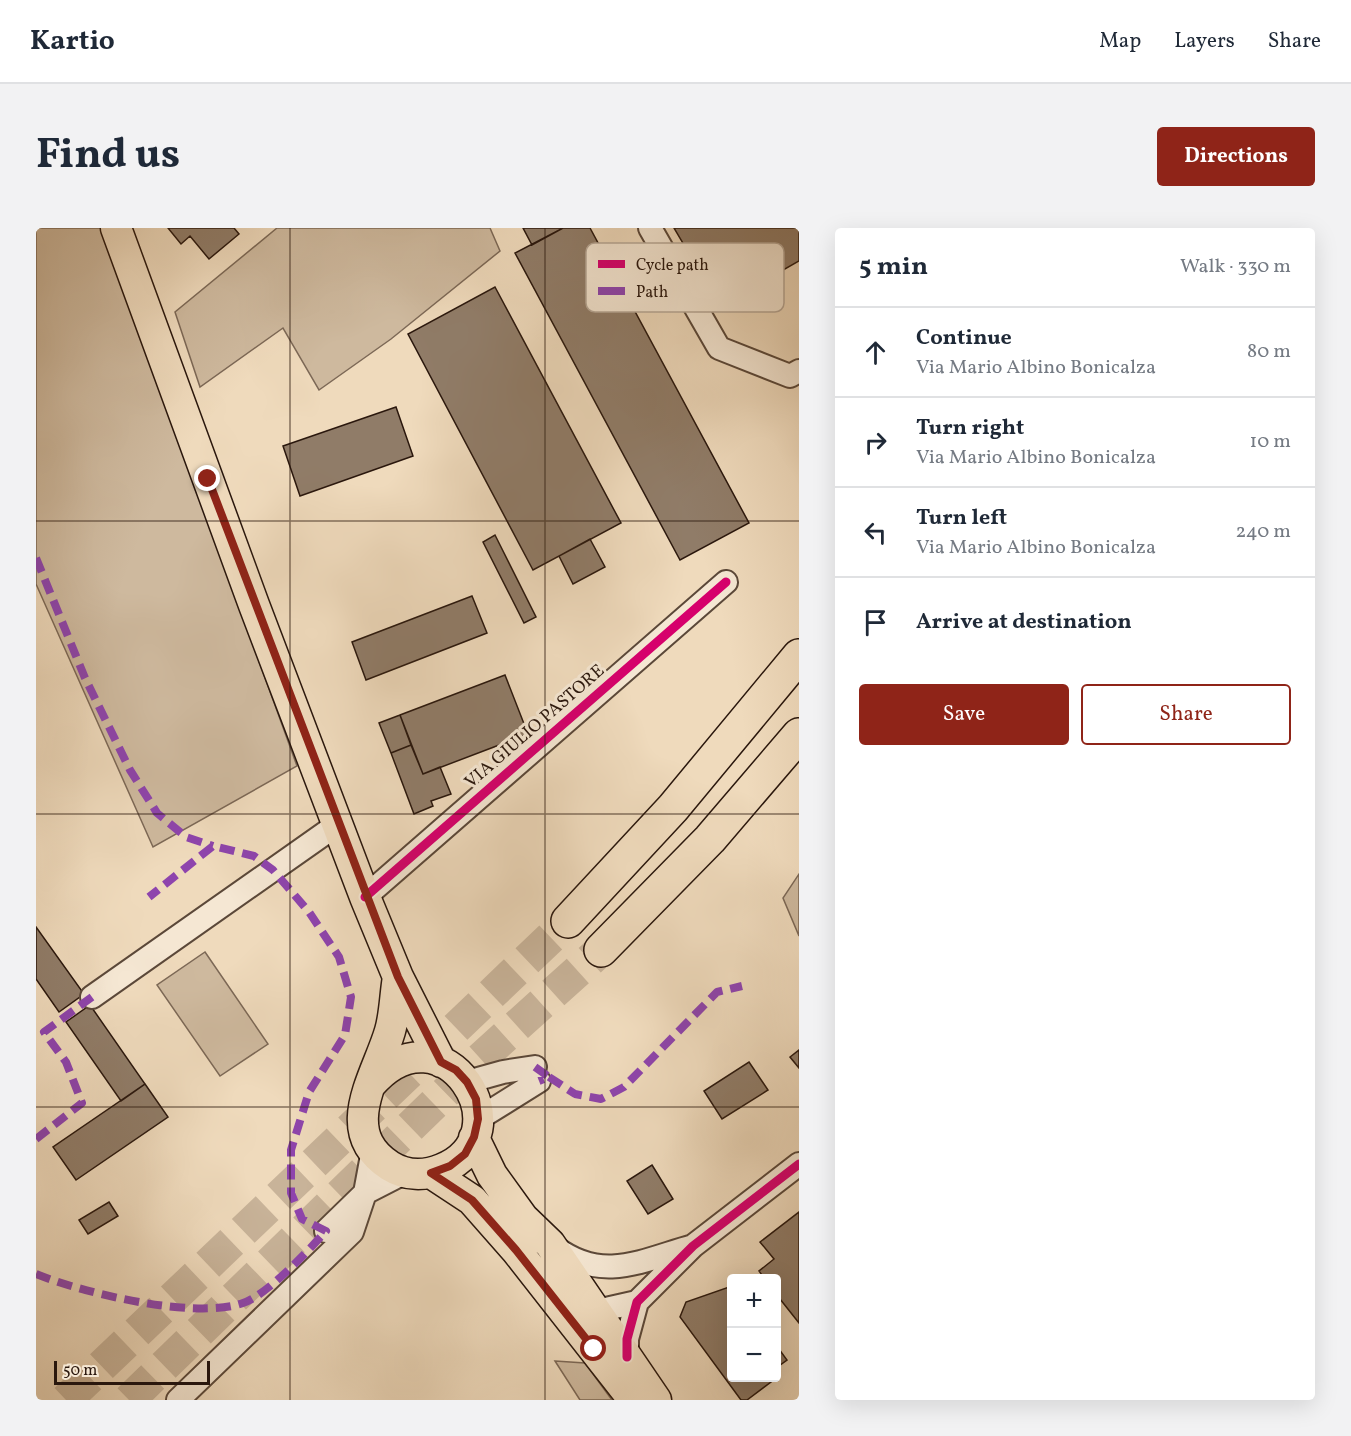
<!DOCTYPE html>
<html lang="en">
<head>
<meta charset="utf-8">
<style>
	body { margin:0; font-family:Vollkorn,serif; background:#f2f2f3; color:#1f2937 }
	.controls { position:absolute; right:18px; bottom:18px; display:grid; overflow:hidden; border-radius:6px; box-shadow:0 6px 24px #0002 }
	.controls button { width:54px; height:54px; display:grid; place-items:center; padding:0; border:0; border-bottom:2px solid #e0e1e3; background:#fff; color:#1f2937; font:30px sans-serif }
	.scale { position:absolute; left:18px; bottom:15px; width:156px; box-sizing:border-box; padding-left:6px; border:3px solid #2a170d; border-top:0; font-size:16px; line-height:21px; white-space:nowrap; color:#2a170d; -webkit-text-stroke:4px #f5e7d3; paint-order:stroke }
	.stop { position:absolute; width:18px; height:18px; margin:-14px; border:4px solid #8f2418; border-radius:50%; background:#fff }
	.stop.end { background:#8f2418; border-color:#fff; box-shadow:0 2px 6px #0008 }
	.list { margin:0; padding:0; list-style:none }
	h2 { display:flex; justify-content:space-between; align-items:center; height:78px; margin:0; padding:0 24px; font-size:26px }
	h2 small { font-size:20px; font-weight:400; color:#747a83 }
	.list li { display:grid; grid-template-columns:39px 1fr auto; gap:18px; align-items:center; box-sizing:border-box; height:90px; padding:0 24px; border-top:2px solid #e0e1e3 }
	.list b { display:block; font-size:22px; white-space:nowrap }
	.list p { margin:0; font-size:20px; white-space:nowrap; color:#747a83 }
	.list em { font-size:20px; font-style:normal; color:#747a83 }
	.actions { display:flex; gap:12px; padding:18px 24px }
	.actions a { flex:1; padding:14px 0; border:2px solid #8f2418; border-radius:6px; text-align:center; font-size:21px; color:#8f2418 }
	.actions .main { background:#8f2418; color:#fff }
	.icon { flex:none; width:33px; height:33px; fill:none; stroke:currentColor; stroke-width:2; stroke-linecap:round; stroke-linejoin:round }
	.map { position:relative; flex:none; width:763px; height:1172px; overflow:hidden; border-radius:6px }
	header { display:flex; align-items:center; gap:36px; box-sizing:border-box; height:84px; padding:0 30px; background:#fff; border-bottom:2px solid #e0e1e3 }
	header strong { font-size:28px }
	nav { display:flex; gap:33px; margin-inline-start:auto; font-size:21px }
	.intro { display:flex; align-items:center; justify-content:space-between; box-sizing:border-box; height:144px; padding:0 36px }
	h1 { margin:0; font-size:42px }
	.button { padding:15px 27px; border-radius:6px; background:#8f2418; color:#fff; font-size:21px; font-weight:700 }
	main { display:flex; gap:36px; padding:0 36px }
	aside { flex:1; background:#fff; border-radius:6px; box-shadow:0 6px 24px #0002 }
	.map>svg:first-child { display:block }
	.green { fill:#ceb99e; stroke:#7c6856; stroke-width:1.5 }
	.building { fill:#907c68; stroke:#2a170d; stroke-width:1.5 }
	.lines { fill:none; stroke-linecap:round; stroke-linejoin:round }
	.highway-tunnel { stroke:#c8b399; stroke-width:33; stroke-dasharray:33 16; stroke-linecap:butt }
	.minor-casing { stroke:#5b4839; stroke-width:26 }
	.major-casing { stroke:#2a170d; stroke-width:33 }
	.highway-casing { stroke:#2a170d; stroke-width:36 }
	.minor { stroke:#f5e7d3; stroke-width:22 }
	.major { stroke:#efdabc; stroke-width:30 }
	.highway { stroke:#efdabc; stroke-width:33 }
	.quiet { stroke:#8e44ad; stroke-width:8; stroke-dasharray:15 8; stroke-linecap:butt }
	.cycleway-casing { stroke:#f5e7d3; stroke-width:13 }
	.cycleway { stroke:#d6006c; stroke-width:9 }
	.route { stroke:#8f2418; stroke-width:8 }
	.grid { fill:none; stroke:#2a170d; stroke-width:1.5; stroke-opacity:0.55 }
	.labels { text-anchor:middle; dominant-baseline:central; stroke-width:6; stroke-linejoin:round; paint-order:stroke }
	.street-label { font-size:18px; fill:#2a170d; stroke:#f5e7d3 }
	.key { fill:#f5e7d3; stroke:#b8a998; stroke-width:1.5 }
	.key-label { font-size:16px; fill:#2a170d }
</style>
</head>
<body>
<header>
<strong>Kartio</strong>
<nav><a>Map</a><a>Layers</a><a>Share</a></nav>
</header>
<div class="intro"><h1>Find us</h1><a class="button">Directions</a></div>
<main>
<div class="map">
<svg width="763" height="1172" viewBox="0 0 763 1172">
	<rect width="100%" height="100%" fill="#efdabc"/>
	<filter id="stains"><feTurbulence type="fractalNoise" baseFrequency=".00333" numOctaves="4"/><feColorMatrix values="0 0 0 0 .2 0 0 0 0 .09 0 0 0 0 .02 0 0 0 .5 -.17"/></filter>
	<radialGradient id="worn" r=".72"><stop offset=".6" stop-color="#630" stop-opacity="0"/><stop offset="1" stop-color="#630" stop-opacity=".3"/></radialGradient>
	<path class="green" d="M0,0H66L261,538L117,619L0,356Z
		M241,0H454L464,23L355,111L283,162L247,100L164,159L139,84Z
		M763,646V708L747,670Z
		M169,724L232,816L184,848L121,757Z
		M519,1133L549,1135L576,1172H544Z"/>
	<path class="building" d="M132,0H198L203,6L173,31L154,8L145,16Z
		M487,0H527L496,17Z
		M527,0H554L713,295L644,332L479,25Z
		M638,0H763V33L684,78Z
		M459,59L585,295L497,342L372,106Z
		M360,179L377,228L264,268L247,218Z
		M459,307L500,389L488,395L447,314Z
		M554,311L569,339L537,356L523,328Z
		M436,368L451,405L330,452L316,414Z
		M469,447L492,506L387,546L364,487Z
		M364,487L375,517L355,525L343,495Z
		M375,517L387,546L404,539L415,566L395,573L397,578L378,586L355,525Z
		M0,699L48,766L23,784L0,751Z
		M54,777L109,856L85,873L30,794Z
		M763,822V840L754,829Z
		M713,834L732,862L686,891L668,863Z
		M109,856L132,889L40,952L17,919Z
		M616,937L637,971L612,986L591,953Z
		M73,974L82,988L52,1006L43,992Z
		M763,984V1095L740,1066V1050H728L723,1043L738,1031L724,1014Z
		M696,1058V1150L739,1151L711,1172H705L644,1089L650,1074Z
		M740,1117L751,1132L740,1140Z"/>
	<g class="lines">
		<path class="highway-tunnel" d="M30,1172L532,693
			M93,1172L443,832L565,722"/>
		<defs>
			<path id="minor" d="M614,0L683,120L754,148L763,143
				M329,669L690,354
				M56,769L302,596
				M431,854L467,844L499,839
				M442,891L503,853
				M290,1003L329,965L370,944
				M520,1020C567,1055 607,1032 657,1018
				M547,1080L561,1083L601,1074
				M591,1129V1111L601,1074L657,1018L763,936
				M142,1172L316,1004L329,965L337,922"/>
			<path id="major" d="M80,0L218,377L329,669L362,749L405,834
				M335,856C407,773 492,906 406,941C389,948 370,948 354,938C300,903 341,848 354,803C359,786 359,766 362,749
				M438,910L456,947L487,990L514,1016L620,1172
				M395,945L436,972L480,1022L596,1170"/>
			<path id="highway" d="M532,693L637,580L763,428
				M565,722L674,611L763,507"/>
		</defs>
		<use href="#minor" class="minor-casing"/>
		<use href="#major" class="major-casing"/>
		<use href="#highway" class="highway-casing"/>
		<use href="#minor" class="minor"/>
		<use href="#major" class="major"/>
		<use href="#highway" class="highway"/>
		<path class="quiet" d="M0,330L49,450L94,542L121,585L150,609L177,618
			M499,839L513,849L503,853
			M513,849L539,866L565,871L588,859L681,764L706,758
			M0,911L46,875L30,834L8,804L56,769
			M0,1046C47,1065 159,1092 207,1075C231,1067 272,1023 290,1003L266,991L255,965V922L273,864L309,807L315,769L303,729L273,684L237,642L218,628L177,618L113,669"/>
		<defs>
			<path id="cycleway" d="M329,669L690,354
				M591,1129V1111L601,1074L657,1018L763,936"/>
		</defs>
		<use href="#cycleway" class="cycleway-casing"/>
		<use href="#cycleway" class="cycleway"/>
	</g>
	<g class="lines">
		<path class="route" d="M172,251L362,749L405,834L420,842L431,854L440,871L442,891L438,909L429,926L414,938L395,945L436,972L480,1022L558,1121"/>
	</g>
	<path class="grid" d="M254,0V1172M509,0V1172M0,293H763M0,586H763M0,879H763"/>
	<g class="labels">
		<g class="street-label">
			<text transform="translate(499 499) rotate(-41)">VIA GIULIO PASTORE</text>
		</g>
	</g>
	<rect x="550" y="15" width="198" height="69" rx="9" class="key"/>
	<rect x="562" y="32" width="27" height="8" fill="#d6006c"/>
	<rect x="562" y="59" width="27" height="8" fill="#8e44ad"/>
	<g class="key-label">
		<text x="600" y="42">Cycle path</text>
		<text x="600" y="69">Path</text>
	</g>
	<rect width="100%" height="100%" filter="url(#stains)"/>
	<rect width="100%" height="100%" fill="url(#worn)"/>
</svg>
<div class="controls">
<button>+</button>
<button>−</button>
</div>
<div class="scale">50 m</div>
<div class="stop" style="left:558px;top:1121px"></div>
<div class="stop end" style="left:172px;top:251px"></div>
</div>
<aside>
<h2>5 min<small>Walk · 330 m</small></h2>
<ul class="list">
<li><svg class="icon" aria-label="ahead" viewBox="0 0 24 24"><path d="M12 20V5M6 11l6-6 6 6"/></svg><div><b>Continue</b><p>Via Mario Albino Bonicalza</p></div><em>80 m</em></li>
<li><svg class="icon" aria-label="right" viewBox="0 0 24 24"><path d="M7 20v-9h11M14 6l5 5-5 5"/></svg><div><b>Turn right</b><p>Via Mario Albino Bonicalza</p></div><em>10 m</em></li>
<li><svg class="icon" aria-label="left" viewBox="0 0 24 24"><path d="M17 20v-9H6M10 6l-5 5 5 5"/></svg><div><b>Turn left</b><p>Via Mario Albino Bonicalza</p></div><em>240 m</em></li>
<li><svg class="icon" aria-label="arrive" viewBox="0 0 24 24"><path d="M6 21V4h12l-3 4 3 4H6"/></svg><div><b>Arrive at destination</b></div></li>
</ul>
<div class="actions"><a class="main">Save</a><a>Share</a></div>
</aside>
</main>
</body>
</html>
